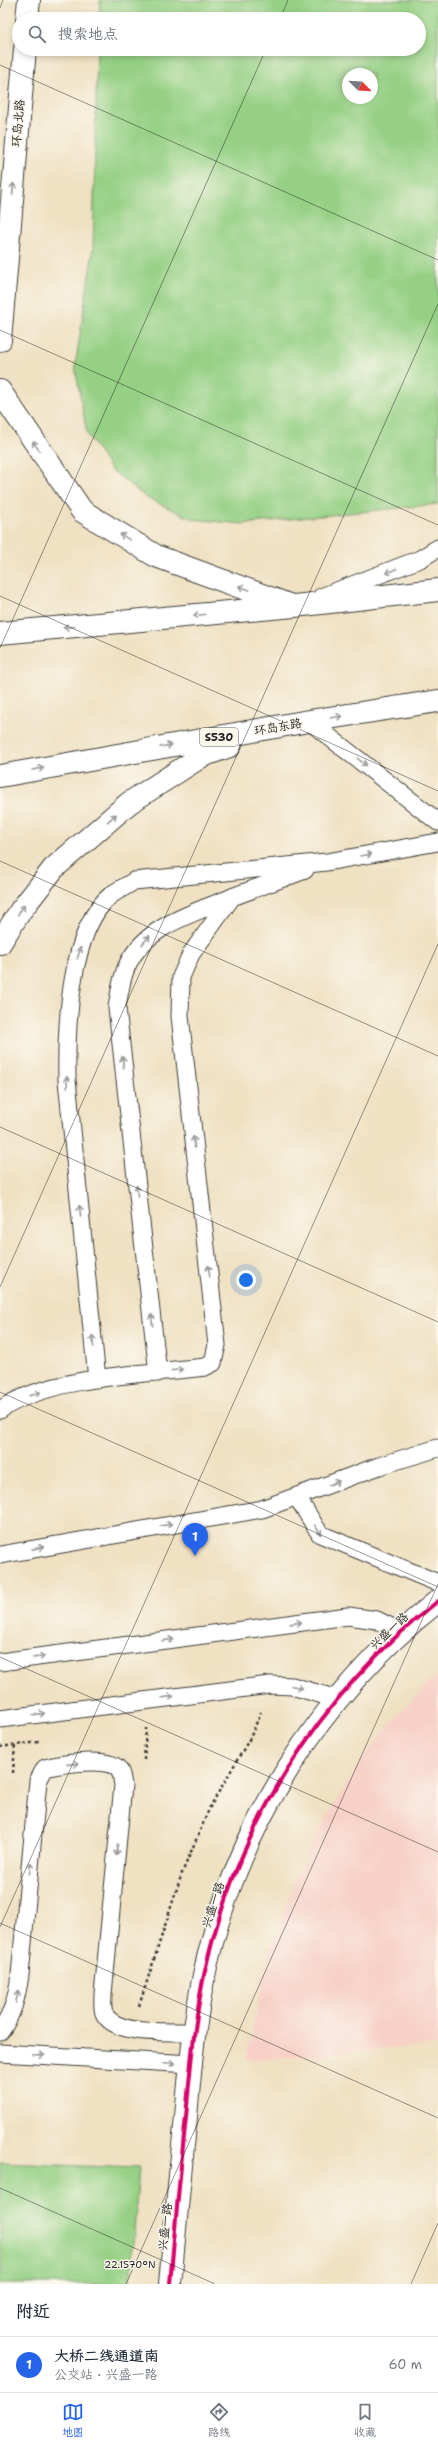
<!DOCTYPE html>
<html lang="zh">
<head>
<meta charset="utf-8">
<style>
	body { margin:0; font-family:"Shantell Sans","LXGW WenKai TC",sans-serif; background:#f2f2f3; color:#1f2937 }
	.compass { position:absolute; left:342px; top:68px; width:36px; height:36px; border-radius:50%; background:#fff; box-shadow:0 2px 6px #0003; rotate:114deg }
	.you { position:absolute; left:246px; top:1280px; width:14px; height:14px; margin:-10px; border:3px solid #fff; border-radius:50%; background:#1a73e8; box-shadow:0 0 0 6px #1a73e833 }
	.badge { display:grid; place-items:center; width:26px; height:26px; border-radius:50%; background:#2563eb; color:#fff; font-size:13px; font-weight:700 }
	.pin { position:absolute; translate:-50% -33px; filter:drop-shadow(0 1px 2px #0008) }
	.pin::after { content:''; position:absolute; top:21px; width:14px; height:12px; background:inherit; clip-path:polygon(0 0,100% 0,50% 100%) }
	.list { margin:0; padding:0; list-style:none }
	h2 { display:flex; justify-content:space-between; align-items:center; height:52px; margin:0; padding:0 16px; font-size:17px }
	h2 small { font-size:13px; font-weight:400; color:#747a83 }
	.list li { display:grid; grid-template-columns:26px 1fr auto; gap:12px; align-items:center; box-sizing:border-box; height:56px; padding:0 16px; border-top:1px solid #e0e1e3 }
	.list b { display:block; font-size:15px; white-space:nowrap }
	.list p { margin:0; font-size:13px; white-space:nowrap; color:#747a83 }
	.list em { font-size:13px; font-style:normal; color:#747a83 }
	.icon { flex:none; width:22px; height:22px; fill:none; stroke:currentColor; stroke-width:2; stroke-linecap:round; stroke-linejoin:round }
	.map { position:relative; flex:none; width:438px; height:2284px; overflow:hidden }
	.search { position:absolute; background:#fff; box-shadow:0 2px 6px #0003; left:12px; right:12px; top:12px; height:44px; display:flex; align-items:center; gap:10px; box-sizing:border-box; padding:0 14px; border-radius:22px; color:#747a83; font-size:15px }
	.sheet { height:108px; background:#fff }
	nav { display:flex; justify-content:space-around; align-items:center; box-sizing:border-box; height:56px; border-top:1px solid #e0e1e3; background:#fff; font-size:11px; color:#747a83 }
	nav a { display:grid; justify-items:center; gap:2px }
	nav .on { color:#2563eb }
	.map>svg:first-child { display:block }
	.built { fill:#f7d1c7 }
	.green { fill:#95d084; stroke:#587650; fill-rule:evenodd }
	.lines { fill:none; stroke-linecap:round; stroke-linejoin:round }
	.lane-casing { stroke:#3c3a35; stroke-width:19 }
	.street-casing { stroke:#3c3a35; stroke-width:24 }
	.primary-casing { stroke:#3c3a35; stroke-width:24 }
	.path { stroke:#3c3a35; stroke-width:2.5; stroke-dasharray:3 3; stroke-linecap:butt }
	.lane { stroke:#fff; stroke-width:17 }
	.street { stroke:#fff; stroke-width:22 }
	.primary { stroke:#fff; stroke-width:22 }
	.cycleway-casing { stroke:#fbf7ec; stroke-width:6 }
	.cycleway { stroke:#d6006c; stroke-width:4 }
	.oneway { stroke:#999 }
	.ticks { fill:none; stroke:#1c1c1c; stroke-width:1; stroke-opacity:0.45 }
	.labels { text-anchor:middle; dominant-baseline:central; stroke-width:3; stroke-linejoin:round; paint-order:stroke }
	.shield { fill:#fbf7ec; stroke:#5f5e5a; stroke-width:1 }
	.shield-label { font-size:11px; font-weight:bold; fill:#1c1c1c }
	.street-label { font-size:12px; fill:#1c1c1c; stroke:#fbf7ec }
	.ticks-label { font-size:10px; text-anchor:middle; fill:#1c1c1c; stroke:#fbf7ec; stroke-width:3; stroke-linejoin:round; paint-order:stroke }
</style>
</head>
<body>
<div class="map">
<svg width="438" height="2284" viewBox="0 0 438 2284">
	<rect width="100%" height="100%" fill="#fbf7ec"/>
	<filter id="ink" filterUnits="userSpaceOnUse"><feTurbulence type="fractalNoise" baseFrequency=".025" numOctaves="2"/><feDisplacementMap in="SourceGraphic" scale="8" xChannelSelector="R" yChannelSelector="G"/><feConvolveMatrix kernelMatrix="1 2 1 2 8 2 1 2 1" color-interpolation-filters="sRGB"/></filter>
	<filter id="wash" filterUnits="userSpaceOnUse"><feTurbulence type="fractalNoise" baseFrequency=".012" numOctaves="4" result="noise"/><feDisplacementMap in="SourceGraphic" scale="16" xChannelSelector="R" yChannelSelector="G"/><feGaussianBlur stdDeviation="0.9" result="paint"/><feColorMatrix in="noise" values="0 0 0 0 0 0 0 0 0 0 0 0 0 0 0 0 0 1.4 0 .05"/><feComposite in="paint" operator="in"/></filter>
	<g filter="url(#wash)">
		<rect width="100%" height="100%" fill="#efe1c2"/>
		<path class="built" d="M438,1673V2045L246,2060L268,1954L298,1873L317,1833L363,1759L389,1725Z"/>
		<path class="green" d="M100,0H438V504L242,524L192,519L147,498L110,469L87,434L75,367L93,250L97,49H419V19H99ZM348,74H372V98H348Z
			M0,2163L139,2168L130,2284H0Z"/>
	</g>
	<g filter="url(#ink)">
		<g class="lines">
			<defs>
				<path id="lane" d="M321,597L420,559L438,548
					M309,721L438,822
					M158,1373L117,1008C119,995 121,980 126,968C144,926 192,914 230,898
					M97,1379L67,1080C66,1030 69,929 111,895C118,890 127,886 134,881L327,862L438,842
					M0,1410C48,1376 147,1374 205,1367L213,1363L217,1345L180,1016L181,977L191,954L232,897L305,870
					M297,1497L320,1534L438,1583
					M0,1555L262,1509L379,1466L438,1448
					M0,1662L348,1616L377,1620L401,1632
					M0,1719L270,1685L292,1686L337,1699
					M0,2032C13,2014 17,1996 20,1975L38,1781L45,1768C60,1764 111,1756 119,1770C122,1774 122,1781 123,1785L103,1994C103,1999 102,2008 104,2013C115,2037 172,2031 195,2032
					M0,2053L191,2064"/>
				<path id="street" d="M170,2284C175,2228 180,2172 186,2117C190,2071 194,2025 203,1980C234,1831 318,1695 438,1601"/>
				<path id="primary" d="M27,19L29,0
					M0,340L25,49
					M0,391L82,511L156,556L289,605
					M0,633L294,606L438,590
					M0,776L309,721L438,701
					M0,943L21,910L54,868L129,803L202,756L230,746"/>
			</defs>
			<use href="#lane" class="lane-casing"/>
			<use href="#street" class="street-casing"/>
			<use href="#primary" class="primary-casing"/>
			<path class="path" d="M0,1747L39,1742
				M144,1760L146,1728
				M13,1773L15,1745
				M139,2006L182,1873L210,1807L250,1738L261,1712"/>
			<use href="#lane" class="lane"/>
			<use href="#street" class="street"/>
			<use href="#primary" class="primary"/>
			<defs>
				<path id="cycleway" d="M170,2284C175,2228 180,2172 186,2117C190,2071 194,2025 203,1980C234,1831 318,1695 438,1601"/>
			</defs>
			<use href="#cycleway" class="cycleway-casing"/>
			<use href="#cycleway" class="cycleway"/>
		</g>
		<defs><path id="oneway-shaft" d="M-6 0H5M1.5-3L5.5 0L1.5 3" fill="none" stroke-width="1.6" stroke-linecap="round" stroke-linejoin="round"/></defs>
		<g class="oneway">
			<use href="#oneway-shaft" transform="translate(13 189) rotate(-85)"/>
			<use href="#oneway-shaft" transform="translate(36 446) rotate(-125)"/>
			<use href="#oneway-shaft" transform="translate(125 537) rotate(-149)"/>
			<use href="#oneway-shaft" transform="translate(391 571) rotate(157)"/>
			<use href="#oneway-shaft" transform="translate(244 588) rotate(-160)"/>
			<use href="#oneway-shaft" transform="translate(199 615) rotate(175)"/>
			<use href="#oneway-shaft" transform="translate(69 627) rotate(175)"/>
			<use href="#oneway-shaft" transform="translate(336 717) rotate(-9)"/>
			<use href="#oneway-shaft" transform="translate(166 746) rotate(-10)"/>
			<use href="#oneway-shaft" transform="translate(362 762) rotate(38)"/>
			<use href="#oneway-shaft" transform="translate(38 769) rotate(-10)"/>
			<use href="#oneway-shaft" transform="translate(112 818) rotate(-41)"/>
			<use href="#oneway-shaft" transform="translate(366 855) rotate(-10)"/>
			<use href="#oneway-shaft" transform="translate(21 910) rotate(-55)"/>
			<use href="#oneway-shaft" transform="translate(146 940) rotate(-49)"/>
			<use href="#oneway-shaft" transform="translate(79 953) rotate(-73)"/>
			<use href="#oneway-shaft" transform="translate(123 1062) rotate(-96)"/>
			<use href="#oneway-shaft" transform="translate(67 1082) rotate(-94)"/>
			<use href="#oneway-shaft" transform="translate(194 1142) rotate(-97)"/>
			<use href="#oneway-shaft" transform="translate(137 1191) rotate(-96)"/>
			<use href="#oneway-shaft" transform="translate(80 1211) rotate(-96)"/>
			<use href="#oneway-shaft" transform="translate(209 1271) rotate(-97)"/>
			<use href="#oneway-shaft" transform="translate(152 1320) rotate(-96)"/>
			<use href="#oneway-shaft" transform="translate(93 1341) rotate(-96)"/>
			<use href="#oneway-shaft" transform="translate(177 1370) rotate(-7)"/>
			<use href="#oneway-shaft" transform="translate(35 1394) rotate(-18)"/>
			<use href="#oneway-shaft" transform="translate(334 1483) rotate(-21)"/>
			<use href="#oneway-shaft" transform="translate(166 1525) rotate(-10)"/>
			<use href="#oneway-shaft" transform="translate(318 1530) rotate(54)"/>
			<use href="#oneway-shaft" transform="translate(38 1548) rotate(-11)"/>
			<use href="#oneway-shaft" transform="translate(296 1623) rotate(-8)"/>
			<use href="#oneway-shaft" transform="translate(168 1640) rotate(-8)"/>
			<use href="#oneway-shaft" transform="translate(39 1657) rotate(-8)"/>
			<use href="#oneway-shaft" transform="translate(297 1687) rotate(14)"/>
			<use href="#oneway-shaft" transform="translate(168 1697) rotate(-7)"/>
			<use href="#oneway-shaft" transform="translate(39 1714) rotate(-7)"/>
			<use href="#oneway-shaft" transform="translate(73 1764) rotate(-4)"/>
			<use href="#oneway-shaft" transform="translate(117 1850) rotate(95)"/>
			<use href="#oneway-shaft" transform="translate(30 1868) rotate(-85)"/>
			<use href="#oneway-shaft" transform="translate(17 1997) rotate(-77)"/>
			<use href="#oneway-shaft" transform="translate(39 2055) rotate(3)"/>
			<use href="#oneway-shaft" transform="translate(169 2063) rotate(3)"/>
		</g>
	</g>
	<path class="ticks" d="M0,8L3,0M280,19L288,0M0,65L438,260M0,330L438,525M0,596L438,791M0,648L266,49M0,861L438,1056M0,1127L438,1322M0,1287L438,304M0,1392L438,1587M0,1657L438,1852M0,1923L438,2118M0,1927L438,944M0,2188L215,2284M126,2284L438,1584M411,2284L438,2223"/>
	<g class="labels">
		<rect class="shield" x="200" y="728" width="38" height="18" rx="3"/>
		<g class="shield-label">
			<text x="219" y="737">S530</text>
		</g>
		<g class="street-label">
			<text transform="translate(18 123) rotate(-85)">环岛北路</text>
			<text transform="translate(278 727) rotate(-10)">环岛东路</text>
			<text transform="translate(389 1631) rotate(-43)">兴盛一路</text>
			<text transform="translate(213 1905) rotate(-72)">兴盛一路</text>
			<text transform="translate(165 2227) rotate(-84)">兴盛一路</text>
		</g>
	</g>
	<g class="ticks-label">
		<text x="130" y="2268">22.1570°N</text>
	</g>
</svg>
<svg class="compass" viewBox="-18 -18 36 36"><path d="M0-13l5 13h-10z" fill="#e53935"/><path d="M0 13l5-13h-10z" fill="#747a83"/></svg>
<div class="you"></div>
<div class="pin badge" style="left:195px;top:1556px">1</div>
<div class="search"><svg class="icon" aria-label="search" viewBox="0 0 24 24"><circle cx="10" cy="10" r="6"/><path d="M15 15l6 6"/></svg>搜索地点</div>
</div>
<section class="sheet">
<h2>附近<small></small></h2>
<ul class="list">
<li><span class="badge">1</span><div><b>大桥二线通道南</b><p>公交站 · 兴盛一路</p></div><em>60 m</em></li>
</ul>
</section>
<nav>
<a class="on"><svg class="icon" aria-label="map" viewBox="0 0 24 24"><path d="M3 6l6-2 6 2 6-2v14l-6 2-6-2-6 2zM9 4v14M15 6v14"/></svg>地图</a>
<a><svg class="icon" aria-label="directions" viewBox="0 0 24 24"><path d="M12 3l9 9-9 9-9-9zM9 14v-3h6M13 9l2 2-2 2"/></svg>路线</a>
<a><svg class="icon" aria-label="saved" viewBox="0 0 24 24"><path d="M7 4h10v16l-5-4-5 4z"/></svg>收藏</a>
</nav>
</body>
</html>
